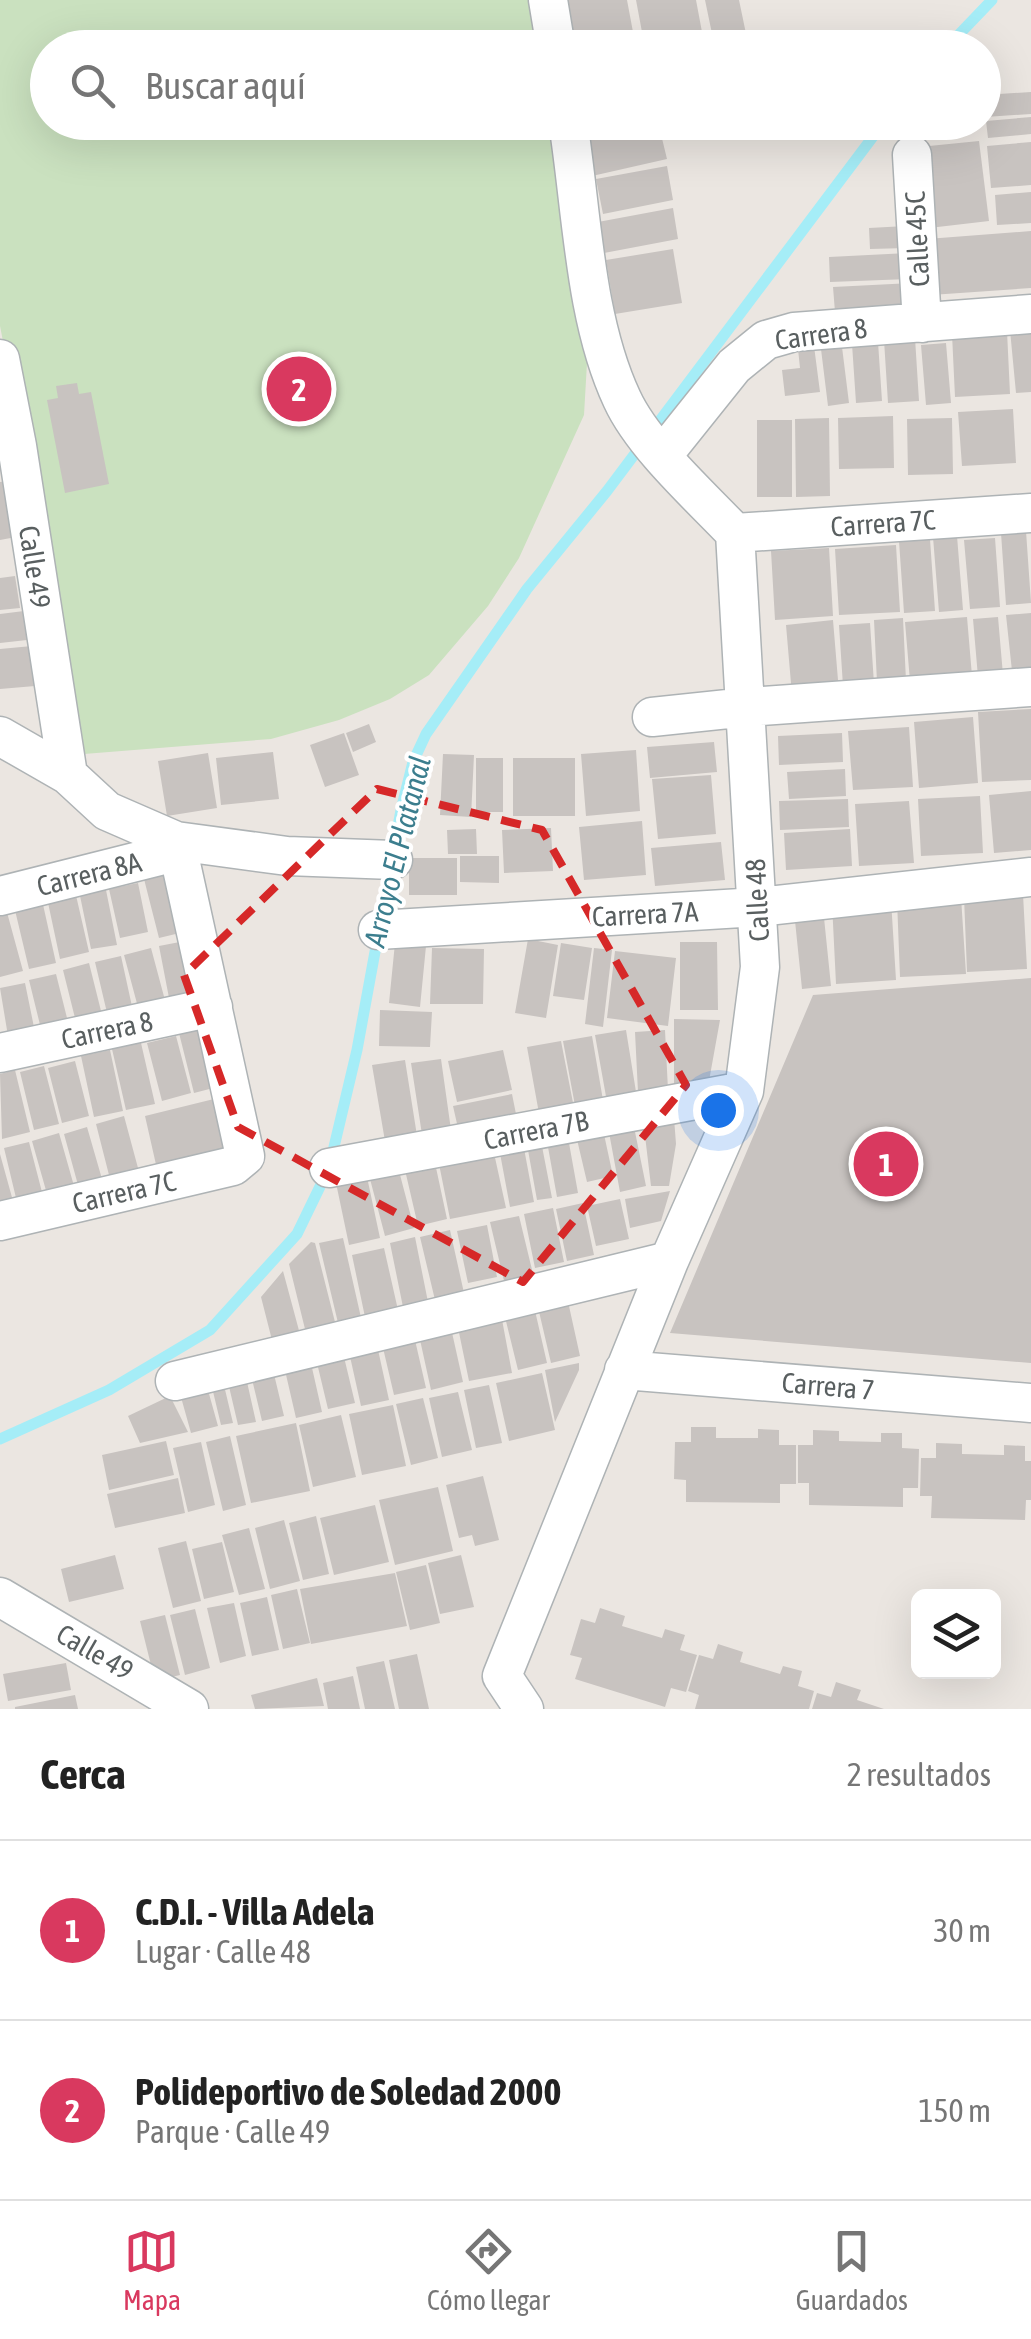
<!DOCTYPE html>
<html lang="es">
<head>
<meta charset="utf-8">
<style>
	body { margin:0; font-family:"Asap Condensed",sans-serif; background:#f2f2f2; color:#222 }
	.controls { position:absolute; right:30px; bottom:30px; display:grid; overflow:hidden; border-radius:15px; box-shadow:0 10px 40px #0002 }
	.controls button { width:90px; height:90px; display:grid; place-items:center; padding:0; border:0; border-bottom:2px solid #e0e0e0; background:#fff; color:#222; font:50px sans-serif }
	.you { position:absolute; left:718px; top:1110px; width:35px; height:35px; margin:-25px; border:8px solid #fff; border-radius:50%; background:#1a73e8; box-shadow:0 0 0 15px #1a73e833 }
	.badge { display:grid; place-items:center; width:65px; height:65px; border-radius:50%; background:#d9395f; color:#fff; font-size:32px; font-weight:700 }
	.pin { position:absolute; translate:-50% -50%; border:5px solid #fff; box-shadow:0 2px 10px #0006 }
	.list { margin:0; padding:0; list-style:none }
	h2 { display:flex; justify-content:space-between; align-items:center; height:130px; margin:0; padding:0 40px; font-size:42px }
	h2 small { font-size:32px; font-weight:400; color:#767676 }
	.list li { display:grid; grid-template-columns:65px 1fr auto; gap:30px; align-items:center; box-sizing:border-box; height:180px; padding:0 40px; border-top:2px solid #e0e0e0 }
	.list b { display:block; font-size:38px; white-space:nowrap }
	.list p { margin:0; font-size:32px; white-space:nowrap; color:#767676 }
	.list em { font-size:32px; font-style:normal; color:#767676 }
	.icon { flex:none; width:55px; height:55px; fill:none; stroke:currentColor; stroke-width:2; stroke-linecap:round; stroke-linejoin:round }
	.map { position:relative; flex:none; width:1031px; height:1709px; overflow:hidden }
	.search { position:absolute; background:#fff; box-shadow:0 10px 40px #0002; left:30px; right:30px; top:30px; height:110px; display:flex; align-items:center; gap:25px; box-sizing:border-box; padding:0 35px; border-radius:55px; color:#767676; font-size:38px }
	.sheet { height:490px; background:#fff }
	nav { display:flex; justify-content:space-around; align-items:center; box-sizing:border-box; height:140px; border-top:2px solid #e0e0e0; background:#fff; font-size:28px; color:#767676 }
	nav a { display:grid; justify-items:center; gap:5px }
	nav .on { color:#d9395f }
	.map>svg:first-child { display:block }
	.green { fill:#cae1bf }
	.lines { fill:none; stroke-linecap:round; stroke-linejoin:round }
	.stream { stroke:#a5edf7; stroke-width:11 }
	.building { fill:#c8c3c0 }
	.minor-casing { stroke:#aeb3b5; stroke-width:41 }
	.minor { stroke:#fff; stroke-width:38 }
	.marked { fill:none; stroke:#d62828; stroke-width:8; stroke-dasharray:20 12; stroke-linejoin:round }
	.labels { text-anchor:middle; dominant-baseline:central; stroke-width:8; stroke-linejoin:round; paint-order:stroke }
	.street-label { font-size:28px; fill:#595f60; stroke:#fff }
	.water-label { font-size:30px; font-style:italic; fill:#3c7e8e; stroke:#fff }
</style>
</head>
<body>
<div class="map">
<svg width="1031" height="1709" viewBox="0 0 1031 1709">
	<rect width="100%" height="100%" fill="#ebe6e1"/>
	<path class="green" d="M0,0H537L547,47L48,48V122L561,123L587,363L584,415L519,558L488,606L429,675L390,699L339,720L271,739L84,754L0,326Z"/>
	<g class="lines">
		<path class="stream" d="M946,48L992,0
			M0,1439L109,1390L210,1330L297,1234L329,1168L357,1050L401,810L413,762L426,734L527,589L607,491L884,122"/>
	</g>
	<path class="building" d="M562,0H627L636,48H571Z
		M636,0H696L705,48H645Z
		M705,0H739L749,48H715Z
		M1031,92V114L985,117L984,95Z
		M1031,117V134L988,138L986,121Z
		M580,122H658L667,159L592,176Z
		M979,141L989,221L929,228L919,147Z
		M1031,142V185L991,188L987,146Z
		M667,166L673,200L603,214L596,179Z
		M1031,192V223L997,225L995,195Z
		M673,208L678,239L604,253L598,222Z
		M906,226L907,248L870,249L869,228Z
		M1031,231V288L931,295L927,239Z
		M673,249L682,303L615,314L606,260Z
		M908,253L909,279L830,282L829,257Z
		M912,283L913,309L835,312L833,287Z
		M1031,328V392L1016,393L1010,330Z
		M1007,331L1010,394L955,397L952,334Z
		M915,338L919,401L888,403L884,340Z
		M841,339L849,403L828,406L820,341Z
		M878,342L882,401L856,403L852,344Z
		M946,343L951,403L926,405L921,345Z
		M814,346L820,392L785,396L782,370L800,368L798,349Z
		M77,383L79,394L91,392L109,484L65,493L47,400L58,398L56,386Z
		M1013,409L1016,463L962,466L958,412Z
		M893,416L894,468L839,469L838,418Z
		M829,418L830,496L796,497L795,419Z
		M952,418L953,474L908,475L907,419Z
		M757,420H792V497H757Z
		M7,481L16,537L0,540V482Z
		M1026,531L1031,603L1006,605L1001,533Z
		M957,536L963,610L939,612L933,537Z
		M995,538L1000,607L970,609L964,540Z
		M930,539L935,611L904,613L899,541Z
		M896,545L900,612L839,615L835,549Z
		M829,548L833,616L775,620L771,551Z
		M15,576L20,608L0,610V578Z
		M24,611L27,640L0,643V614Z
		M1031,613V669L1012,671L1006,615Z
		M967,617L972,676L910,681L905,622Z
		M998,617L1003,675L978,677L973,619Z
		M903,618L906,681L877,682L874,620Z
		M833,620L839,692L792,695L786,625Z
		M870,623L874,684L843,686L839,625Z
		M32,646L35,686L0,689V649Z
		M1031,709V780L982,782L978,712Z
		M973,717L978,783L919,788L914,722Z
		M369,724L376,742L353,752L346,733Z
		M909,727L913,787L853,790L848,731Z
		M344,733L359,775L325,787L310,745Z
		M842,733L843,762L779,765L778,736Z
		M714,742L717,772L650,778L647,747Z
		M636,750L640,811L586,816L581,754Z
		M273,752L279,799L221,805L216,758Z
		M208,753L217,808L167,816L158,761Z
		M443,754L474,755L471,817L440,815Z
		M476,758H503V812H476Z
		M513,758H575V816H513Z
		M845,769L846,796L789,799L787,772Z
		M711,775L716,834L658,839L652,779Z
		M1031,791V850L994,853L989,795Z
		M980,796L983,853L921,856L918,799Z
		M848,799L849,827L780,830L779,801Z
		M909,801L914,863L859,866L855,804Z
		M642,821L646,875L584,880L579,827Z
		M551,828L553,871L504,873L502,830Z
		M476,829L477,854H448L447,830Z
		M850,829L852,866L786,870L784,833Z
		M721,842L725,880L655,886L651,848Z
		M460,856H499V883L460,882Z
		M409,858H457V895H409Z
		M172,871L188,931L159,938L144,879Z
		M138,883L148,932L120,938L109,889Z
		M105,885L117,945L91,949L79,891Z
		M75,891L89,952L60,959L47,898Z
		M1023,894L1027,969L967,972L964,897Z
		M961,897L966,974L900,977L897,900Z
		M42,900L56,963L29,969L14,906Z
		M891,900L896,980L836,984L832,903Z
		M5,905L23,971L0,977V907Z
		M823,908L831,986L802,989L794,911Z
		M528,939L558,945L546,1018L515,1013Z
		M185,941L197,998L170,1003L159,946Z
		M680,942H717L718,1010H680Z
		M395,943L426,946L420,1007L389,1003Z
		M561,943L592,948L584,1000L553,996Z
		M151,948L166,1004L139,1011L124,955Z
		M432,948L484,949L483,1004H430Z
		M594,948L612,950L603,1027L585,1024Z
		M615,951L676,958L668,1026L607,1018Z
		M121,956L133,1011L108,1017L95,962Z
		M89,963L103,1019L77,1026L63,970Z
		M56,974L70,1030L43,1037L29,980Z
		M1031,978V1363L670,1333L813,995Z
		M25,983L36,1037L9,1042L0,988Z
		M380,1010L432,1012L430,1047L379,1046Z
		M674,1019L720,1020L709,1081L674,1084Z
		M206,1026L221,1086L194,1093L179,1033Z
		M626,1030L637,1098L607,1102L595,1035Z
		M665,1030L668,1090L638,1092L635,1032Z
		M176,1036L191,1093L162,1101L147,1043Z
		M592,1036L604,1106L576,1111L563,1041Z
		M561,1041L575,1113L540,1119L527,1047Z
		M141,1043L155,1104L126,1110L112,1049Z
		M110,1050L123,1111L94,1117L81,1056Z
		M503,1050L512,1090L457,1102L448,1061Z
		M441,1059L452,1137L423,1141L411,1063Z
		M405,1060L418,1142L386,1147L372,1065Z
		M75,1061L89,1116L62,1123L48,1068Z
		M44,1066L59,1124L34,1130L20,1072Z
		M15,1070L30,1132L2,1139L0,1074Z
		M512,1094L518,1124L460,1137L453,1106Z
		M222,1097L234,1150L157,1169L145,1116Z
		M124,1116L138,1168L109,1175L96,1124Z
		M674,1118L676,1144L669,1186H651L643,1119Z
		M633,1122L646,1186L620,1192L608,1127Z
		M602,1125L613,1176L587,1182L575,1131Z
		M87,1127L102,1179L78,1185L64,1134Z
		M567,1132L578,1193L557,1197L546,1136Z
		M59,1133L74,1186L47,1194L32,1141Z
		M540,1136L552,1198L537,1200L526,1139Z
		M29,1142L43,1196L17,1202L4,1148Z
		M523,1143L534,1202L510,1207L499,1148Z
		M494,1153L506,1208L450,1219L439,1164Z
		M0,1154L13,1201L0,1204Z
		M435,1163L447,1219L418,1226L405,1170Z
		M399,1171L414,1228L385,1236L370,1179Z
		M367,1177L380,1238L349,1245L336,1183Z
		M670,1191L661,1221L630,1228L625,1199Z
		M620,1199L629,1239L596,1246L587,1206Z
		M583,1203L594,1255L567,1261L556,1209Z
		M553,1208L564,1262L535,1268L524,1214Z
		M519,1216L534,1278L505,1285L490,1222Z
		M487,1225L497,1277L468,1283L457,1231Z
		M450,1230L464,1293L435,1300L420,1237Z
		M415,1237L428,1302L403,1307L390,1243Z
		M343,1238L362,1322L339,1327L319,1243Z
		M311,1242L315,1243L335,1322L305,1329L289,1264Z
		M384,1248L398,1310L365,1317L352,1255Z
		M283,1271L301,1338L273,1344L261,1297Z
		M567,1297L580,1356L551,1363L537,1303Z
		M533,1302L547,1363L518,1370L503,1309Z
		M500,1309L512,1373L469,1381L456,1318Z
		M449,1319L463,1382L431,1390L417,1326Z
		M412,1327L426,1388L394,1395L380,1335Z
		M375,1336L389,1400L361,1406L347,1343Z
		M344,1357L355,1403L328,1409L317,1363Z
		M310,1359L322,1412L296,1418L284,1366Z
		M579,1363V1370L555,1422L545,1370Z
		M273,1370L284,1416L262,1421L251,1375Z
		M245,1373L256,1422L238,1425L227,1378Z
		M542,1373L555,1430L509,1441L496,1383Z
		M222,1377L233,1423L221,1425L210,1379Z
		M206,1383L218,1426L191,1433L179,1390Z
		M489,1385L502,1443L476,1448L464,1390Z
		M458,1392L472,1450L442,1457L429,1398Z
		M170,1396L188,1432L140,1443L128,1416Z
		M423,1398L438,1458L411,1465L396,1404Z
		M393,1405L406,1466L362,1475L349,1414Z
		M341,1415L356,1477L313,1487L299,1425Z
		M296,1423L310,1491L251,1503L236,1436Z
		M691,1427H716V1438H758V1429L779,1430V1445H796V1484H780V1503L686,1502V1480L674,1479L675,1442H691Z
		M813,1430L839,1431V1441L881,1442V1433H902V1448L919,1449L918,1488H903V1507L809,1505V1483H798V1445H813Z
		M230,1436L246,1505L223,1511L206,1442Z
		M166,1441L174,1475L109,1490L102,1455Z
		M201,1442L215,1505L188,1512L173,1448Z
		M936,1443L962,1444V1454L1004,1455V1445L1025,1446V1461H1031V1500H1026L1025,1520L931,1518L932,1496H920L921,1458H936Z
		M483,1476L499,1540L475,1546L472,1535L459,1538L446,1485Z
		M178,1478L185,1513L115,1528L107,1494Z
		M438,1487L453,1551L395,1565L379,1500Z
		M375,1505L389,1562L334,1575L320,1518Z
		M316,1516L329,1574L303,1580L289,1523Z
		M284,1520L300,1581L270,1589L255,1528Z
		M249,1528L265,1589L239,1595L222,1535Z
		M186,1541L201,1601L173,1608L158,1548Z
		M222,1542L234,1592L204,1599L192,1549Z
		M115,1555L124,1589L69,1602L61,1569Z
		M461,1555L474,1607L440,1614L428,1563Z
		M426,1565L440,1623L410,1630L396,1572Z
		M395,1573L407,1626L311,1644L300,1589Z
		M297,1589L310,1643L283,1649L271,1595Z
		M267,1597L279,1650L252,1656L240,1603Z
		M234,1603L246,1656L220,1663L207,1608Z
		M600,1608L625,1616L622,1626L662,1638L665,1629L685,1635L680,1650L697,1655L686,1692L671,1688L665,1707L575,1679L582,1658L570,1655L581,1619L595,1623Z
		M195,1609L210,1668L185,1675L170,1615Z
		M165,1615L180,1675L155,1681L140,1621Z
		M718,1644L743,1652L740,1662L780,1674L783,1666L802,1671L798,1686L814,1691L809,1709H695L699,1695L688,1691L699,1655L713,1659Z
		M417,1654L429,1709H399L389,1660Z
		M384,1661L395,1709H365L356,1667Z
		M66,1663L71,1690L8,1701L3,1674Z
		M353,1676L360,1709H328L323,1683Z
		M317,1678L324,1706L255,1709L251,1695Z
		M836,1682L861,1690L857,1700L884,1709H812L817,1693L831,1697Z
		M75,1695L78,1709H15V1707Z"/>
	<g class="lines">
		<defs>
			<path id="minor" d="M548,0L556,48
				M912,155L922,323
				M0,359L17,446L68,775
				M662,456L734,366L766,340L794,332L1031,314
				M735,533L1031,513
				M652,717L747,707L1031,687
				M0,736L68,775L107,811L176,841L287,856L393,860
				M0,896L179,851
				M378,930L758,907L1031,877
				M0,1053L213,1007
				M329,1168L744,1091
				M0,1221L233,1166L245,1156L176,841
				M624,1370L1031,1403
				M175,1381L669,1261
				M0,1597L189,1709
				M524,1709L502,1676L669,1261L744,1091L760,967L735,533C700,496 643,445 622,399C584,318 582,211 568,122"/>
		</defs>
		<use href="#minor" class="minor-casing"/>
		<use href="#minor" class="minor"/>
	</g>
	<path class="marked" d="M377,789L542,830L686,1085L523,1282L238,1127L184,975Z"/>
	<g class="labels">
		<g class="street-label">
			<text transform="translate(917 239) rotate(-93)">Calle 45C</text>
			<text transform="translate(821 334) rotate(-8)">Carrera 8</text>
			<text transform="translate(883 523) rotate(-4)">Carrera 7C</text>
			<text transform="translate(35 567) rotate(81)">Calle 49</text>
			<text transform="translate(89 874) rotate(-14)">Carrera 8A</text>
			<text transform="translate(757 900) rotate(-93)">Calle 48</text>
			<text transform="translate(645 914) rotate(-3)">Carrera 7A</text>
			<text transform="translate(107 1030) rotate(-12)">Carrera 8</text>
			<text transform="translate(536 1130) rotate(-11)">Carrera 7B</text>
			<text transform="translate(124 1192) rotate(-13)">Carrera 7C</text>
			<text transform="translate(828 1386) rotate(5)">Carrera 7</text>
			<text transform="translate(95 1652) rotate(30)">Calle 49</text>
		</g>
		<g class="water-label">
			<text transform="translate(397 851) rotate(-76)">Arroyo El Platanal</text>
		</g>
	</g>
</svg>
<div class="controls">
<button><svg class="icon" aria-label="layers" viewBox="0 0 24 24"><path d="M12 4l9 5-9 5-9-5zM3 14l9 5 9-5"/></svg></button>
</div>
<div class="you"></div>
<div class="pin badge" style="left:886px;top:1164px">1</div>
<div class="pin badge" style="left:299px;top:389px">2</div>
<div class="search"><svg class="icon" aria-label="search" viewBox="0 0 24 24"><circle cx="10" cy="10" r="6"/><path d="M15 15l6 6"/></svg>Buscar aquí</div>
</div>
<section class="sheet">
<h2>Cerca<small>2 resultados</small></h2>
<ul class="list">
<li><span class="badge">1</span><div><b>C.D.I. - Villa Adela</b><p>Lugar · Calle 48</p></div><em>30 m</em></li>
<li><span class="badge">2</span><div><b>Polideportivo de Soledad 2000</b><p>Parque · Calle 49</p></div><em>150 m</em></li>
</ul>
</section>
<nav>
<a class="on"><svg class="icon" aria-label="map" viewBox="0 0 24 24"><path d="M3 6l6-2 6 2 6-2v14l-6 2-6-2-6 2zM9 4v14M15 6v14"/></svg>Mapa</a>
<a><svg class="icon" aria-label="directions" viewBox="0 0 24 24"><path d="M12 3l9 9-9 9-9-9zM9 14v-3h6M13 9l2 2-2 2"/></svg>Cómo llegar</a>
<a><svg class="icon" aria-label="saved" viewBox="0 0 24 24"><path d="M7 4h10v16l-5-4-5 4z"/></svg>Guardados</a>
</nav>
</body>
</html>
